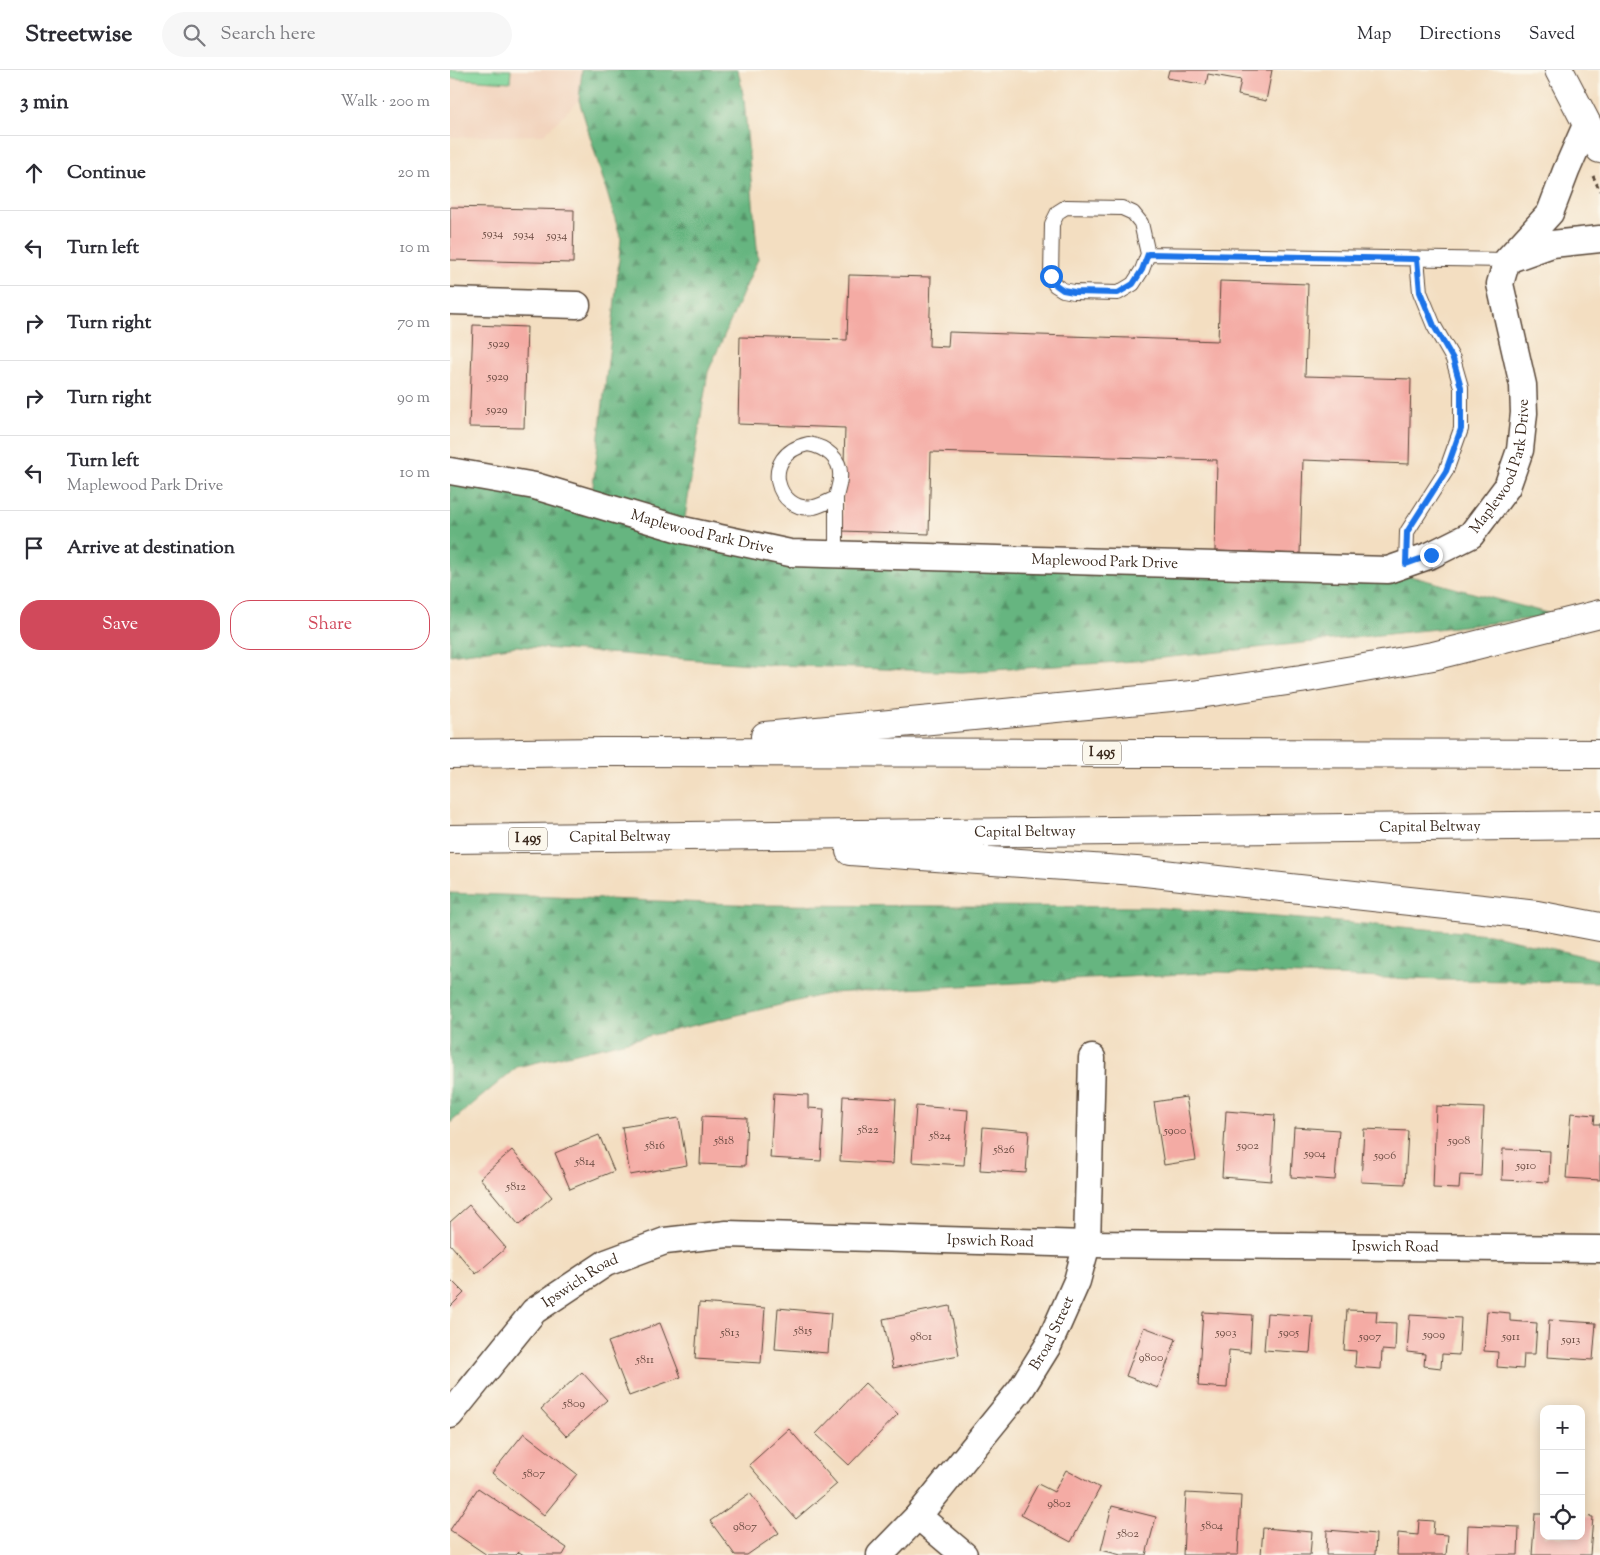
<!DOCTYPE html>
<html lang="en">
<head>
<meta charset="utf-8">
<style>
	body { margin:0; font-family:"Sorts Mill Goudy",serif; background:#f7f7f7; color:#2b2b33 }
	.controls { position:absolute; right:15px; bottom:15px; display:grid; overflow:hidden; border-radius:10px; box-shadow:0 2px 12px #0003 }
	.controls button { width:45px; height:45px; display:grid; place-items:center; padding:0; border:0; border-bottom:1px solid #e1e1e2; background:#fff; color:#2b2b33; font:25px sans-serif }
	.stop { position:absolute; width:15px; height:15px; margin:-11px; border:4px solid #1a73e8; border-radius:50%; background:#fff }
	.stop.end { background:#1a73e8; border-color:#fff; box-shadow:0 1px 5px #0008 }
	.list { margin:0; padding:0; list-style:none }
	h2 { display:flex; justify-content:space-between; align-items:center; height:65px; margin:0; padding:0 20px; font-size:21px }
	h2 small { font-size:16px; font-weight:400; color:#7c7c81 }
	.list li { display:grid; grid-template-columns:32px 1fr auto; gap:15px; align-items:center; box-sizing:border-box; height:75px; padding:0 20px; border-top:1px solid #e1e1e2 }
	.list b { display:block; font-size:19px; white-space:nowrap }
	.list p { margin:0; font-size:16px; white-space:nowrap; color:#7c7c81 }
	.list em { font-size:16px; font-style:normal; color:#7c7c81 }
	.actions { display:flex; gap:10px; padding:15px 20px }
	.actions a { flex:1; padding:11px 0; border:1px solid #d1495b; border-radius:20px; text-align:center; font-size:18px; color:#d1495b }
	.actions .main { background:#d1495b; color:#fff }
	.icon { flex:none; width:28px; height:28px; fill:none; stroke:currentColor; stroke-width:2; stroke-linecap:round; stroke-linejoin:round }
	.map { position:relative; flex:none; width:1150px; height:1485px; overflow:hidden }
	header { display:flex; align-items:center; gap:30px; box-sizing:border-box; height:70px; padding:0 25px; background:#fff; border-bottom:1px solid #e1e1e2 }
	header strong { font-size:24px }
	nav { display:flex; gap:28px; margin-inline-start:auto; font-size:18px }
	.search { width:350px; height:45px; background:#f7f7f7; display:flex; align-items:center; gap:12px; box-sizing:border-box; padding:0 18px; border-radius:28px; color:#7c7c81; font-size:19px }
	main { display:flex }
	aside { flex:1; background:#fff }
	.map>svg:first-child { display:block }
	.built { fill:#f2d4be }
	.forest { fill:url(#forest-firs); stroke:#50704f }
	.garden { fill:#7dd398; stroke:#5c7e5b }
	.building { fill:#f4aba4 }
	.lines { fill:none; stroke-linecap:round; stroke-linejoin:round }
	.lane-casing { stroke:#574536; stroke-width:16 }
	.street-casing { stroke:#574536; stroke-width:29 }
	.primary-casing { stroke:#574536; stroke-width:30 }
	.highway-casing { stroke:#574536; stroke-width:30 }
	.path { stroke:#574536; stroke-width:3; stroke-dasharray:4 4; stroke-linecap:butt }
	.lane { stroke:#fff; stroke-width:14 }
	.street { stroke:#fff; stroke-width:26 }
	.primary { stroke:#fff; stroke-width:28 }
	.highway { stroke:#fff; stroke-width:28 }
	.route { stroke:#1a73e8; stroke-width:6 }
	.labels { text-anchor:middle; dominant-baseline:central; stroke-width:4; stroke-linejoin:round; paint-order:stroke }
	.number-label { font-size:12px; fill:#694a40 }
	.shield { fill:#fbf7ec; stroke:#75685c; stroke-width:1 }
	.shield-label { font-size:14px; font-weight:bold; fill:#3b2a1e }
	.street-label { font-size:15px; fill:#3b2a1e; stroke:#fbf7ec }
</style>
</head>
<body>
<header>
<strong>Streetwise</strong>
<div class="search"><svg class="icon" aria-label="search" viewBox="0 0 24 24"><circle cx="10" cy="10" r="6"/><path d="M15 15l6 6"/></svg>Search here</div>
<nav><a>Map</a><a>Directions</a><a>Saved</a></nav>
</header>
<main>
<aside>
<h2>3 min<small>Walk · 200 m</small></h2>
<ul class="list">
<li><svg class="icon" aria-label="ahead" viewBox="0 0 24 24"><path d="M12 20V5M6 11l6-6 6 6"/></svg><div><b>Continue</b></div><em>20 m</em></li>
<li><svg class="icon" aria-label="left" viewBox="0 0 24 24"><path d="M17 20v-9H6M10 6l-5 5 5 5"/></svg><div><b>Turn left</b></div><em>10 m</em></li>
<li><svg class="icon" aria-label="right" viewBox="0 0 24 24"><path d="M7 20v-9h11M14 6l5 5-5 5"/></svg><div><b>Turn right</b></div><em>70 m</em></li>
<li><svg class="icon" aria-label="right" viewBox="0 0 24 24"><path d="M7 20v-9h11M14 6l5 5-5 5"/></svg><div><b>Turn right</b></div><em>90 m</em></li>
<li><svg class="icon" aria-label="left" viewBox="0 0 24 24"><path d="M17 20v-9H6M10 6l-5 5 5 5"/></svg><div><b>Turn left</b><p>Maplewood Park Drive</p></div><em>10 m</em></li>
<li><svg class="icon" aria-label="arrive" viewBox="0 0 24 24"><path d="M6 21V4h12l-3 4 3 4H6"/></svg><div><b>Arrive at destination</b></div></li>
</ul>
<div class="actions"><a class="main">Save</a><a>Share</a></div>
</aside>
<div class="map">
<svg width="1150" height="1485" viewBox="0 0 1150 1485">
	<defs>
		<pattern id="forest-firs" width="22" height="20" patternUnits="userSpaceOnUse" patternTransform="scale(1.25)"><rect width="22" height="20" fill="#66b580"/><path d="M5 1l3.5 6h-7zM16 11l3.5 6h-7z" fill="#559368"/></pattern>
	</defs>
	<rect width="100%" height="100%" fill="#fbf7ec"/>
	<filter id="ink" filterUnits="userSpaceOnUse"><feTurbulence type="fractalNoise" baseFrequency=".02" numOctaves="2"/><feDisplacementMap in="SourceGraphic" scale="10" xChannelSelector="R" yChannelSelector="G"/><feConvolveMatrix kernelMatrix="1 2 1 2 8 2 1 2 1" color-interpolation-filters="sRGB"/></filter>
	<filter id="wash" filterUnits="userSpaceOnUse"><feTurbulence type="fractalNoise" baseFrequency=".0096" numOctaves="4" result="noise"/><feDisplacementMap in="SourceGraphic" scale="20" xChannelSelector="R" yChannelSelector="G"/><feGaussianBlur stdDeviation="1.12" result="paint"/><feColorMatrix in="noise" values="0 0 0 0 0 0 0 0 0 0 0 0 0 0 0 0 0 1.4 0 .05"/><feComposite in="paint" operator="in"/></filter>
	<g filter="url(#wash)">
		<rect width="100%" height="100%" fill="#f3dec1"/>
		<path class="built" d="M0,0H132L129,30L93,65L0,67Z"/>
		<path class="forest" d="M132,0H288L294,29L308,189L258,302L233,460L340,483L938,500L1108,546L684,591L512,602L300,594L67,576L0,585V401L141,432L163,250L171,169L129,30Z
			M0,823L311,835L701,837L1039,864L1150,890V912L991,910L769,902L381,923L67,997L0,1053Z"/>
		<path class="garden" d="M0,0H61L60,12L0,8Z"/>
		<g id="blocks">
			<path class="building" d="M719,0H822L816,31L788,25L791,10L758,4L756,15L717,8Z
				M0,137L124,140L123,193L0,190Z
				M399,205L481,207L479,276L498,277L499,262L768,271L770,211L858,214L855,306L961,309L959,394L853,390L850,484L765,481L767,390L481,382L479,464L392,461L395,358L288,354L290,267L397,270Z
				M23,255L77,257L74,358L19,357Z
				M324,1023L358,1025V1038L374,1039L371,1091L320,1088Z
				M393,1026L446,1029L443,1094L390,1091Z
				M736,1027L746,1090L714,1095L704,1032Z
				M466,1036L518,1040L514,1095L462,1092Z
				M986,1036L1034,1038L1031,1106L1010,1105L1009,1119L983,1118Z
				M776,1041L825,1045L821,1111L772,1107Z
				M1121,1043L1145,1045L1144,1054H1150V1110L1116,1108Z
				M252,1046L297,1048L295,1096L250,1094Z
				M229,1048L237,1095L180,1105L172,1057Z
				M533,1057L579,1061L576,1103L530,1100Z
				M844,1057L889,1060L885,1110L841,1107Z
				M914,1059L958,1061L955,1114L911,1112Z
				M149,1065L164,1101L120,1119L105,1083Z
				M1053,1079L1100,1081L1099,1112L1052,1110Z
				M62,1080L102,1127L69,1155L30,1108Z
				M19,1135L56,1178L26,1204L0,1174V1152Z
				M0,1209L14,1223L0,1237Z
				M249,1233L315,1238L311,1293L245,1289Z
				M500,1236L509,1285L443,1298L433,1249Z
				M328,1238L381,1243L378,1283L325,1279Z
				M897,1240L927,1241L926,1252L946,1253L945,1281L932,1280L931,1299L905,1297L906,1281L894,1280Z
				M1037,1241L1060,1243V1251L1087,1253L1085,1284H1074L1073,1299L1047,1297L1048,1282L1034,1281Z
				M753,1242L802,1245L800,1282L779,1280L777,1318L748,1316Z
				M817,1243L863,1246L860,1283L814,1280Z
				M960,1245L1011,1248L1009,1285L992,1284L991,1298L974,1296L975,1284L957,1282Z
				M1099,1250L1146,1253L1143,1290L1097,1287Z
				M210,1253L231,1307L179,1326L158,1272Z
				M694,1257L726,1269L708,1318L676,1306Z
				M132,1302L157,1330L116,1366L91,1339Z
				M415,1313L448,1344L399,1395L366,1364Z
				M339,1359L387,1414L346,1449L299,1395Z
				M74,1363L127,1404L94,1445L42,1403Z
				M616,1400L650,1418L621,1472L571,1445L588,1414L604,1422Z
				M28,1418L117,1478L113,1485H74L69,1482L66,1485H37L0,1460Z
				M300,1423L329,1463L297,1485H285L260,1451Z
				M736,1423L791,1426L788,1485H733Z
				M662,1436L706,1447L696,1485H671L651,1480Z
				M1085,1444H1094V1466H1131V1446L1143,1447L1140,1485H1082Z
				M969,1450L984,1451L983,1464L998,1465L996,1485H947L948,1463L968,1465Z
				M1018,1455L1069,1457L1068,1485H1017Z
				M813,1458L862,1462L860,1485H811Z
				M877,1460L926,1464L925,1485H876Z"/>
		</g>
	</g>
	<g filter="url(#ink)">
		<use href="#blocks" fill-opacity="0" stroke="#574536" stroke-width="1"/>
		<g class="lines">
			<defs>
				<path id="lane" d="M698,184L691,153L683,143L672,138L616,137L608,142L602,154L601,206L605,215L613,220L624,222L668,223L683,214L692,200L698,184L1057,190
					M358,374C375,377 392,388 390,408C390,414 387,421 386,428C379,431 372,435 364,437C327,444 308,385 358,374Z
					M386,485V428
					M956,494L957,462L996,401L1011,359V317L1003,289L984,256L970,222L967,189"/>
				<g id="street">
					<path d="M1060,189L1102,174L1150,169"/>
					<path d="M0,231L127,235"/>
					<path id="s1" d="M0,401L85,416L233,460L340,483L938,500L981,485L1021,465L1057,417L1070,380L1074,343L1073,315L1050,214L1057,190L1100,143L1116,101L1137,53"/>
					<path id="s2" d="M0,1345L84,1241L156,1193L215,1171L277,1164L637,1174L1150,1179"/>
					<path d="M468,1446L514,1485"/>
					<path id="s3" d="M430,1485L468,1446L571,1319L599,1274L627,1211L637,1174L642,988"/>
				</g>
				<path id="primary" d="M1109,0L1150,79"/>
				<g id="highway">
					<path d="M315,666L742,625L851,609L983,586L1150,544"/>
					<path d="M0,684L154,682L1150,684"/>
					<path id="s4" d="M0,769L1150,755"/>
					<path d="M400,781L686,801L1087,845L1150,857"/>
				</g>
			</defs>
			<use href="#lane" class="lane-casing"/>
			<use href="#street" class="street-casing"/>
			<use href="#primary" class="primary-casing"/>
			<use href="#highway" class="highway-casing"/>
			<path class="path" d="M1143,106L1150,121"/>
			<use href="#lane" class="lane"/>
			<use href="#street" class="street"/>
			<use href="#primary" class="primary"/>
			<use href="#highway" class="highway"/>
		</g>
	</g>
	<g class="lines" filter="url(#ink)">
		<path class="route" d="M601,206L606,215L613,220L624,222L668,223L683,214L692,200L698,184L967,189L970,222L984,256L1003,289L1011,317V359L996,401L957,462L956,494L981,485"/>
	</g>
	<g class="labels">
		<g class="number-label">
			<text x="43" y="164">5934</text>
			<text x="74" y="165">5934</text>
			<text x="107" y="166">5934</text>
			<text x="49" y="274">5929</text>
			<text x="48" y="307">5929</text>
			<text x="47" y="340">5929</text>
			<text x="418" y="1060">5822</text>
			<text x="725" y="1061">5900</text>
			<text x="490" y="1066">5824</text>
			<text x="274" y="1071">5818</text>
			<text x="1009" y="1071">5908</text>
			<text x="205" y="1076">5816</text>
			<text x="798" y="1076">5902</text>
			<text x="554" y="1080">5826</text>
			<text x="865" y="1084">5904</text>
			<text x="935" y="1086">5906</text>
			<text x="135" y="1092">5814</text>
			<text x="1076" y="1096">5910</text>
			<text x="66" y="1117">5812</text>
			<text x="353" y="1261">5815</text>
			<text x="280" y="1263">5813</text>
			<text x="776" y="1263">5903</text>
			<text x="839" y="1263">5905</text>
			<text x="984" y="1265">5909</text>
			<text x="471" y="1267">9801</text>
			<text x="920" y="1267">5907</text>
			<text x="1061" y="1267">5911</text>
			<text x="1121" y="1270">5913</text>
			<text x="701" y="1288">9800</text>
			<text x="195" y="1290">5811</text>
			<text x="124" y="1334">5809</text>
			<text x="84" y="1404">5807</text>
			<text x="609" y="1434">9802</text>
			<text x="762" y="1456">5804</text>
			<text x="295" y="1457">9807</text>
			<text x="678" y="1464">5802</text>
		</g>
		<g class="shield">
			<rect x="633" y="671.5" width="38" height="23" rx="4"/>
			<rect x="59" y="757.5" width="38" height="23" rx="4"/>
		</g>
		<g class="shield-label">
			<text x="652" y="683">I 495</text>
			<text x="78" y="769">I 495</text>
		</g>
		<g class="street-label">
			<text stroke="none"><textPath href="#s1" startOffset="1116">Maplewood Park Drive</textPath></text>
			<text stroke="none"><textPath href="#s1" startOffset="260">Maplewood Park Drive</textPath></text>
			<text stroke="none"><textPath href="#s1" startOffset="665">Maplewood Park Drive</textPath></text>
			<text stroke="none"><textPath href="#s4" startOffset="980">Capital Beltway</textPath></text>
			<text stroke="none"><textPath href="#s4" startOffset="575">Capital Beltway</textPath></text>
			<text stroke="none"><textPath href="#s4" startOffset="170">Capital Beltway</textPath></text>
			<text stroke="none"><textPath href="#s2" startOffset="609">Ipswich Road</textPath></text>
			<text stroke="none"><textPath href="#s2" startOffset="1014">Ipswich Road</textPath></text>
			<text stroke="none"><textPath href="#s2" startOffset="189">Ipswich Road</textPath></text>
			<text stroke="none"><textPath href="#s3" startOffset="282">Broad Street</textPath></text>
		</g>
	</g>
</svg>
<div class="controls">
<button>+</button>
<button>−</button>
<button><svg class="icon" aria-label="locate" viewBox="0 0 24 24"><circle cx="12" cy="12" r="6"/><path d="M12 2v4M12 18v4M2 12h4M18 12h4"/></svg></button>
</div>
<div class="stop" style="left:601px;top:206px"></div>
<div class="stop end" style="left:981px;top:485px"></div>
</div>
</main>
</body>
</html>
